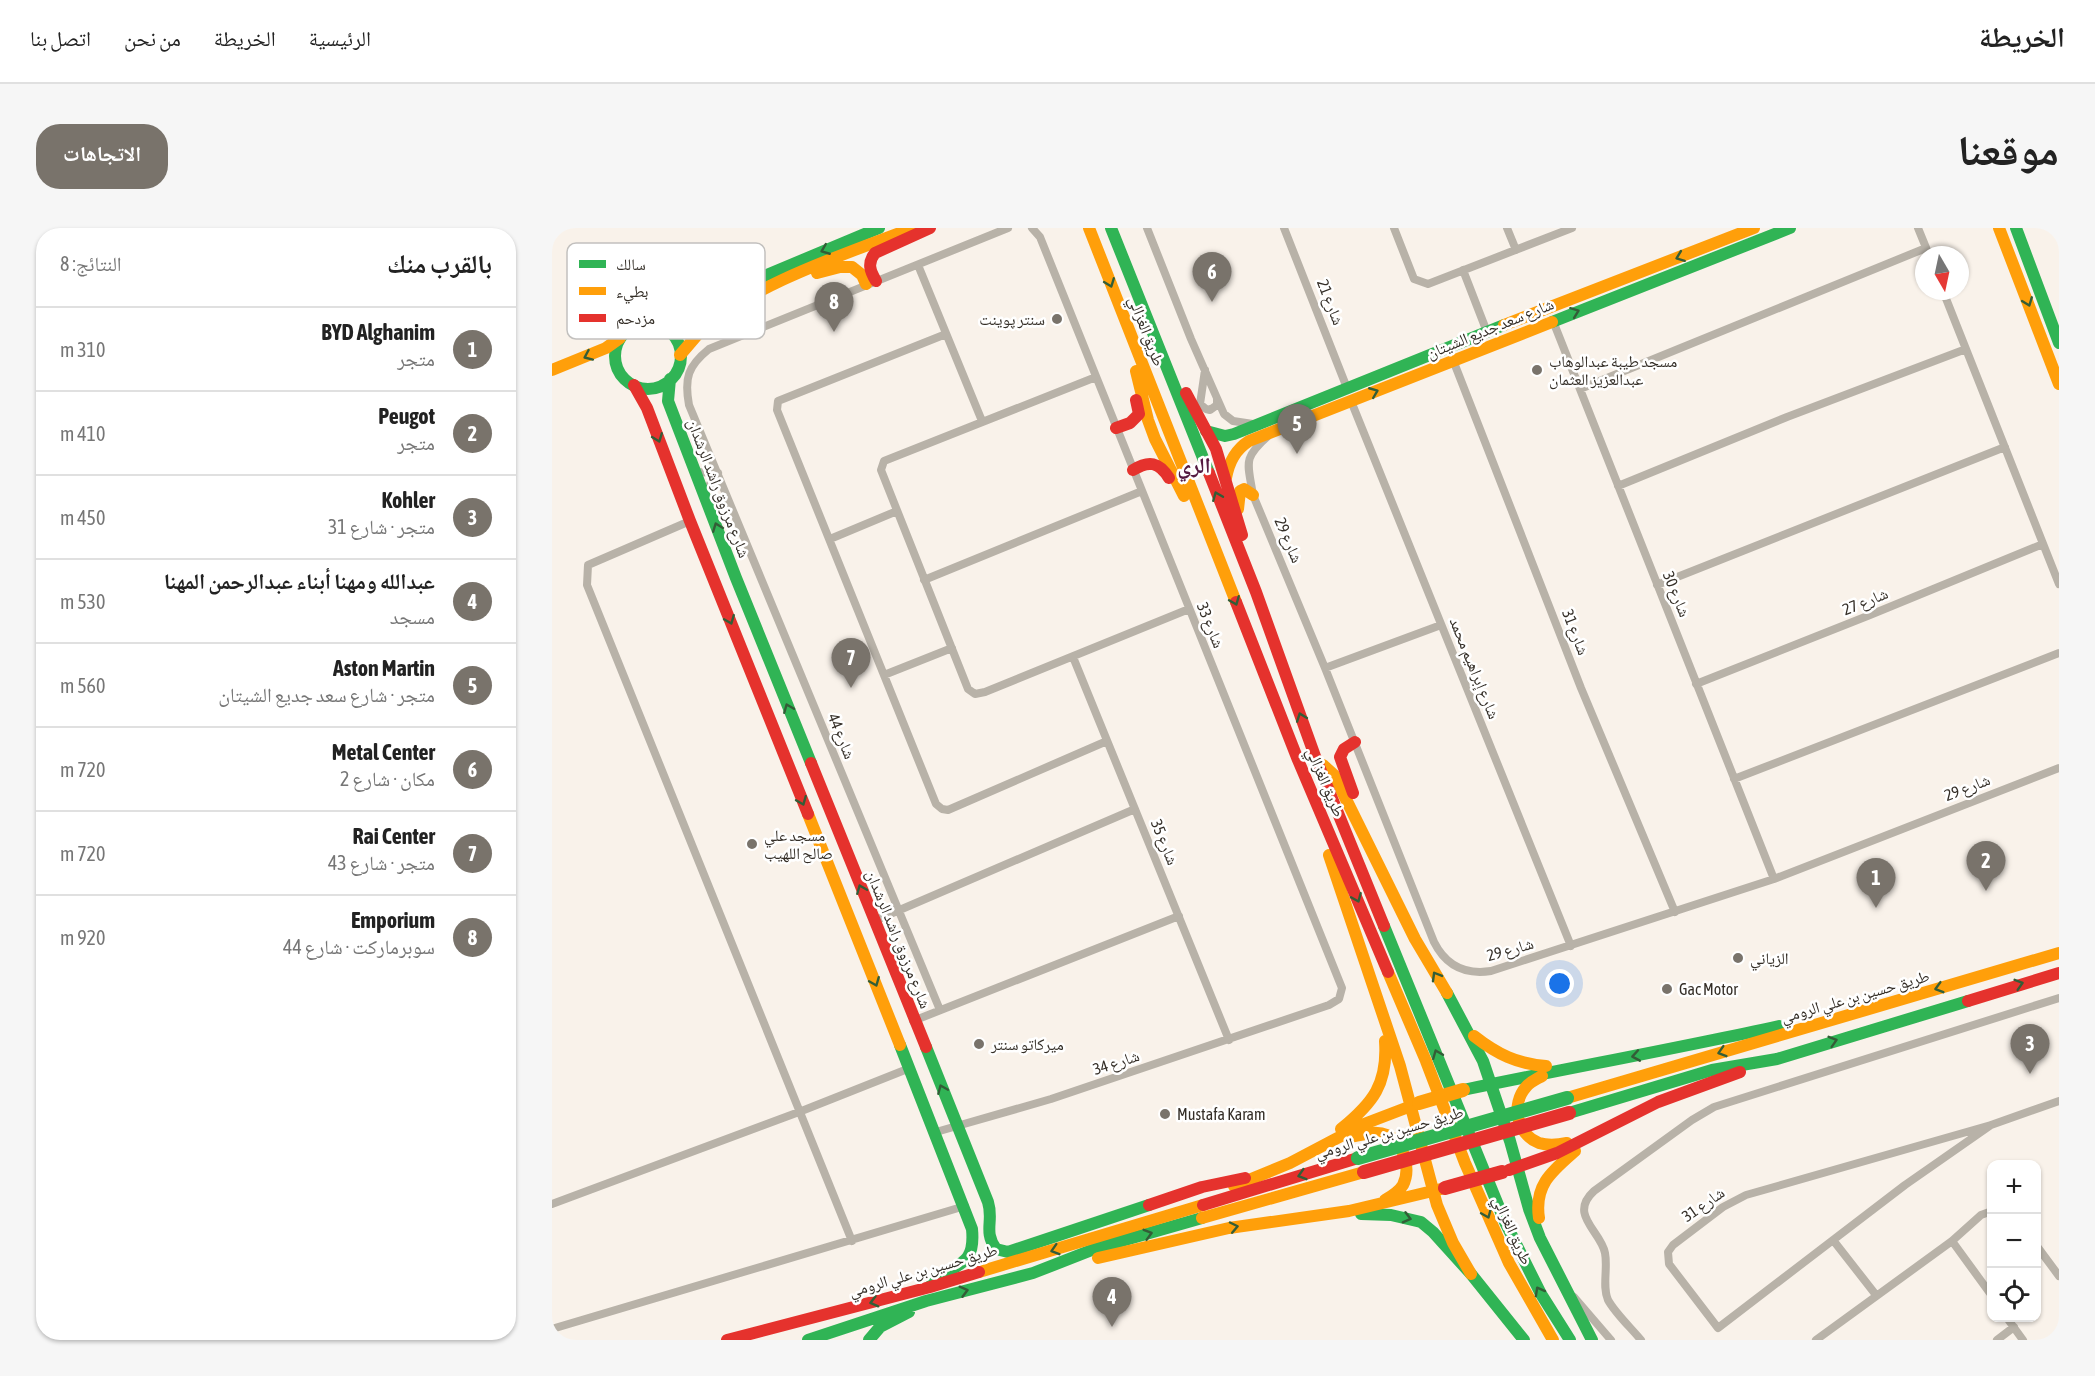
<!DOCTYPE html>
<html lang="ar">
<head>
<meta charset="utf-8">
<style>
	body { margin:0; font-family:"Asap Condensed","Noto Naskh Arabic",sans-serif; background:#f6f6f6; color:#222; direction:rtl }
	.controls { position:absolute; right:18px; bottom:18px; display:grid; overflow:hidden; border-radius:12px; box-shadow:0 2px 4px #0004 }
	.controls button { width:54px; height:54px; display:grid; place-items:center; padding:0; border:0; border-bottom:2px solid #e0e0e0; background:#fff; color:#222; font:30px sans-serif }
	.compass { position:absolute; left:1363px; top:18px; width:54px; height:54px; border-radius:50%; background:#fff; box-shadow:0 2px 4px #0004; rotate:171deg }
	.you { position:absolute; left:1008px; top:756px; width:21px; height:21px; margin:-15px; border:4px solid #fff; border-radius:50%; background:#1a73e8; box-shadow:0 0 0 9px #1a73e833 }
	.badge { display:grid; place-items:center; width:39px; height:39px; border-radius:50%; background:#79736b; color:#fff; font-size:20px; font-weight:700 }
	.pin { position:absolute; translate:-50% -50px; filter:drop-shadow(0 2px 3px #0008) }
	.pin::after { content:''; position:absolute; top:32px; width:21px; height:18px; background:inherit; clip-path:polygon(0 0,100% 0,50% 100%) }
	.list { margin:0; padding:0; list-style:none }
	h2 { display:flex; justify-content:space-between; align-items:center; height:78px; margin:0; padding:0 24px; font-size:26px }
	h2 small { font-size:20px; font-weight:400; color:#767676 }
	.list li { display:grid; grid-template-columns:39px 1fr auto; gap:18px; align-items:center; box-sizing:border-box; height:84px; padding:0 24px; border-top:2px solid #e0e0e0 }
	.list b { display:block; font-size:22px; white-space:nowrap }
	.list p { margin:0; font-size:20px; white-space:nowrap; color:#767676 }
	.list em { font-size:20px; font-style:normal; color:#767676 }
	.icon { flex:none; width:33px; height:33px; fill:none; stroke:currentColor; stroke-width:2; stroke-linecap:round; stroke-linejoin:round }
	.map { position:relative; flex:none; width:1507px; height:1112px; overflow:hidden; direction:ltr; border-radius:24px }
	header { display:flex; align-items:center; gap:36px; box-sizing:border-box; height:84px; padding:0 30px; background:#fff; border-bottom:2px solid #e0e0e0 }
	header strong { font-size:28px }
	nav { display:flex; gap:33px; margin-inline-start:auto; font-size:21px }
	.intro { display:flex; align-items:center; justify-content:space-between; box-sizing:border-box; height:144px; padding:0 36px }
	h1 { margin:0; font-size:42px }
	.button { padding:15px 27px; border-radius:24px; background:#79736b; color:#fff; font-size:21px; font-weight:700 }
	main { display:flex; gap:36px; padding:0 36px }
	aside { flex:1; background:#fff; border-radius:24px; box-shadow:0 2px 4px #0004 }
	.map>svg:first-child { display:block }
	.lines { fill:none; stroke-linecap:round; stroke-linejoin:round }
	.street { stroke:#b8b2a8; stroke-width:8 }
	.fast { stroke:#30b455; stroke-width:12 }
	.slow { stroke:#ff9f0a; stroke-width:12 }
	.jam { stroke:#e5322d; stroke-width:12 }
	.fast-bridge { stroke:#30b455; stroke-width:14 }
	.slow-bridge { stroke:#ff9f0a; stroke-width:14 }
	.jam-bridge { stroke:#e5322d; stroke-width:14 }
	.oneway { stroke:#335d37 }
	.poi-dot { fill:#79736b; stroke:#fff; stroke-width:2 }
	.labels { text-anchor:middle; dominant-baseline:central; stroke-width:5; stroke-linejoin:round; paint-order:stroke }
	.street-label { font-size:16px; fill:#342e27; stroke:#fff }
	.poi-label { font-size:16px; fill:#342e27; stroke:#fff; text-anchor:start }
	.district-label { font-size:22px; font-weight:bold; fill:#551a41; stroke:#fff }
	.key { fill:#fff; stroke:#c2c0be; stroke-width:1.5 }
	.key-label { font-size:16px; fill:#342e27 }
</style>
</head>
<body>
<header>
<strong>الخريطة</strong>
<nav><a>الرئيسية</a><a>الخريطة</a><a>من نحن</a><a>اتصل بنا</a></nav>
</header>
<div class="intro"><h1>موقعنا</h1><a class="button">الاتجاهات</a></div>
<main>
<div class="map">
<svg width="1507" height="1112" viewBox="0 0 1507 1112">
	<rect width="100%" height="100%" fill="#f9f2ea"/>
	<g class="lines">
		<path class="street" d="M595,0L639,111L672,186L681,193L701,196
			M732,0L795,160
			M842,0L862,51L876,56L1020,0
			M955,0L964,22
			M1366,0L1377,27
			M366,37L430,193
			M911,42L935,104
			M1391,63L1507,356
			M1001,93L1222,651
			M394,106L226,173L225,182L384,576L390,581L396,582L555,513
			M901,132L1029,460L1123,684
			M653,142L648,176L654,181L658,182L665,177V171
			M544,149L332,233L329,242L416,461L423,466L433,464L637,381
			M1028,161L1374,20
			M799,173L1019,718
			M716,208C690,231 696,235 701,267L773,440L882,714C894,738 913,747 939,743L1222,651L1507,540
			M144,244L166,245
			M1066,258L1235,189L1414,121
			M153,266L160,252L166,245
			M138,293L36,337L35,357L300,1013
			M278,311L345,283
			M372,352L590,263
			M1105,357L1453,219
			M521,429L677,812
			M773,440L889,397
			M332,447L400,420
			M1144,456L1318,387L1491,316
			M1182,551L1507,425
			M322,693L583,581
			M388,782L137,177C132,150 136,138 157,121L456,0
			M361,793L627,688
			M1439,897L1353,957L1166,1100L1117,1036L1116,1024L1121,1017L1171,979L1194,967L1439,897L1507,873
			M384,904L499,871L777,777L787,771L790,760L488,9L480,0
			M0,976L247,884L358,840
			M1281,1012L1324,1067
			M1400,1013L1440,1068
			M1484,1017L1507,1048
			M1022,1069L1059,1112
			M1455,1090L1471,1112
			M0,1101L413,978
			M1089,1112C1080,1101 1063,1085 1056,1072C1050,1059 1056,1040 1053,1025C1049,1003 1016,987 1042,963L1140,892L1162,879L1507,770
			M1264,1112L1400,1013L1429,987L1440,983
			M1445,1112L1462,1099"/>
		<path class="fast" d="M559,0L657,245
			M1464,0L1507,115
			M1000,94L1238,0
			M63 128a33 33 0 1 1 66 0a33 33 0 1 1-66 0Z
			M112,99L129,97L210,49L327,0
			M118,151L116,173L184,350L259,535
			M654,203L673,208L682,206L952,97
			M832,698L953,994L989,1066L1018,1112
			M895,765L931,833L958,913L977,981L988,1010L1040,1112
			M348,817L420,1001C424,1043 400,1033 380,1056
			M374,819L436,974C442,993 431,1003 444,1021L456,1024L597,977
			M911,862C1016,840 1122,821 1227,798
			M1017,885L1160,842L1225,831L1416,773
			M809,986L839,987L869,994L881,1004L919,1046L972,1112
			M256,1112L374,1073L481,1045L545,1020L650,990
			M317,1112L328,1099L357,1084"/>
		<path class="slow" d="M537,0L684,374
			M1447,0L1507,156
			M265,45L288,39H300L310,47L314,56
			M952,97L1202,0
			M128,127C134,120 140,113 146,106C196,57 296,25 361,0
			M0,142L54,120L68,110
			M584,143L596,192L603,211L632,268
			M674,250C677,234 683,222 697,213L1000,94
			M686,281L688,263L692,261L701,267
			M771,537L782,547L863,711L895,765
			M256,586L348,817
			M777,627L848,838L885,977L901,1015L919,1046
			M836,744L874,833L913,935L957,1035L1001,1112
			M922,808C945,826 965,836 994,838
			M990,848C985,851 978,854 974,859C959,876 964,906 987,915C997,918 1005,917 1015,915
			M1015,870L1507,725
			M789,901C821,875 836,856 833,813
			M798,909C810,907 823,902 835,907C852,914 859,941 851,957C847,964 840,968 833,972
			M682,958L738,935L812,896L867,875
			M650,990L812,944
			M987,990C982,957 1000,943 1023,923
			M546,1030L677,1000L797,983L889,961
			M427,1044L651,977"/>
		<path class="jam" d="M324,53C318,43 315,35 323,25L378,0
			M82,157L95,180L138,293L256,586
			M634,165L664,221L690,307
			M564,200L578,195L587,186L584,172
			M581,242C597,232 607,234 617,250
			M657,245L704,364L764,531L832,698
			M684,374L746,532L836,744
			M259,535L374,819
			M801,565L788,529L792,521L803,514
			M1416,773L1507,745
			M957,942L1005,925L1106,874L1188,844
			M597,977L650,959L693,950
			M651,977L806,930
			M175,1112L378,1059L427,1044"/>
		<path class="fast-bridge" d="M806,930L1015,870"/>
		<path class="slow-bridge" d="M867,875L911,862"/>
		<path class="jam-bridge" d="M812,944L1017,885
			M893,960L950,944"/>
	</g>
	<defs><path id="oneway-chevron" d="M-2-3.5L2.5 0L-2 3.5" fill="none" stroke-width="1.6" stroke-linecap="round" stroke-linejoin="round" transform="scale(1.5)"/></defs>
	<g class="oneway">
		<use href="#oneway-chevron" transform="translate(273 22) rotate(158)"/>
		<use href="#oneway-chevron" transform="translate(1128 29) rotate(159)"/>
		<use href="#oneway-chevron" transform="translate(558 55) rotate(69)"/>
		<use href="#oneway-chevron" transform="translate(1476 74) rotate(69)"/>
		<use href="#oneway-chevron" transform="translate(1023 84) rotate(-21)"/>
		<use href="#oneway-chevron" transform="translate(36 128) rotate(156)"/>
		<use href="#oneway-chevron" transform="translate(822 164) rotate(-22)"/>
		<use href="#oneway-chevron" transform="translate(106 210) rotate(69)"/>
		<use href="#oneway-chevron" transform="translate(665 268) rotate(-112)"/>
		<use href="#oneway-chevron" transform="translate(165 299) rotate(-111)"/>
		<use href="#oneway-chevron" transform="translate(683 373) rotate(68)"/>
		<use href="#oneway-chevron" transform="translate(178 392) rotate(68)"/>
		<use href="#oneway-chevron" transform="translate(236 480) rotate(-112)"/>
		<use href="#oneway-chevron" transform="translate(749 489) rotate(-110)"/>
		<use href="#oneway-chevron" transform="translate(250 573) rotate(68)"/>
		<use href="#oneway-chevron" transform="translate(309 661) rotate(-112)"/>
		<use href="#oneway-chevron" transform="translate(805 670) rotate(67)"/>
		<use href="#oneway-chevron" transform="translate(884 748) rotate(-120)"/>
		<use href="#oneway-chevron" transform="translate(323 754) rotate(68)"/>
		<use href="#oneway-chevron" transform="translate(1467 756) rotate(-17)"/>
		<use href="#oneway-chevron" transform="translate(1387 760) rotate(164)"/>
		<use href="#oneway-chevron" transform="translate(1281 813) rotate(-17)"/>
		<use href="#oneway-chevron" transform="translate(1170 824) rotate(163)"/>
		<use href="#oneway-chevron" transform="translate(885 826) rotate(-112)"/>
		<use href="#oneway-chevron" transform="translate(1084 828) rotate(170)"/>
		<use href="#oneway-chevron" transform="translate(390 861) rotate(-113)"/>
		<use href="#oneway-chevron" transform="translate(750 947) rotate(163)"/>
		<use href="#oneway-chevron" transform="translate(935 986) rotate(67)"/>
		<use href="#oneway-chevron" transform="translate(855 990) rotate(15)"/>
		<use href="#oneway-chevron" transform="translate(682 999) rotate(-12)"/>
		<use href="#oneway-chevron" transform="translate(596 1006) rotate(-16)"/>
		<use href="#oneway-chevron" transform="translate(503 1022) rotate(163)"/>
		<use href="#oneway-chevron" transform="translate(412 1063) rotate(-15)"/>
		<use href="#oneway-chevron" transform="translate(987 1063) rotate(-119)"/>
		<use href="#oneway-chevron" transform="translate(322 1074) rotate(165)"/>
	</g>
	<g class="poi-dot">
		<circle cx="505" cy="91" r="6"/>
		<circle cx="985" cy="142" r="6"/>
		<circle cx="200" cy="616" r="6"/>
		<circle cx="1186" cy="730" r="6"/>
		<circle cx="1115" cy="761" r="6"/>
		<circle cx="427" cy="816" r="6"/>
		<circle cx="613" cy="886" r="6"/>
	</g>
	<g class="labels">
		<g class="street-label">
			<text transform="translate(779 74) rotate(69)">شارع 21</text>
			<text transform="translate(938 100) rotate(-22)">شارع سعد جديع الشيتان</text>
			<text transform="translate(595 103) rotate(69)">طريق الغزالي</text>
			<text transform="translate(167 260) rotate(69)">شارع مرزوق راشد الرشدان</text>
			<text transform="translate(737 312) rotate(67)">شارع 29</text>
			<text transform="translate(1125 366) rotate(68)">شارع 30</text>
			<text transform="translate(1313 373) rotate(-22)">شارع 27</text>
			<text transform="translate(659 397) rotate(68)">شارع 33</text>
			<text transform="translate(1024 404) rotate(69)">شارع 31</text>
			<text transform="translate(923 440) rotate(68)">شارع إبراهيم محمد</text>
			<text transform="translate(290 508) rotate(68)">شارع 44</text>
			<text transform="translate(774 554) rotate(67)">طريق الغزالي</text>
			<text transform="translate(1415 559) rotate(-21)">شارع 29</text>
			<text transform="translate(613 614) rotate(68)">شارع 35</text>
			<text transform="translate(347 711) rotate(68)">شارع مرزوق راشد الرشدان</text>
			<text transform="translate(958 721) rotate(-16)">شارع 29</text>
			<text transform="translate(1303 768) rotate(-16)">طريق حسين بن علي الرومي</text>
			<text transform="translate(564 834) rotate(-18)">شارع 34</text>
			<text transform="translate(837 904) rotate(-16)">طريق حسين بن علي الرومي</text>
			<text transform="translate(1151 976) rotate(-35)">شارع 31</text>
			<text transform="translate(961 1002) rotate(66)">طريق الغزالي</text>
			<text transform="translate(371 1042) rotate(-16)">طريق حسين بن علي الرومي</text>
		</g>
		<g class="poi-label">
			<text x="493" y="91" text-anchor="end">سنتر پوينت</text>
			<text x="997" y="133">مسجد طيبة عبدالوهاب<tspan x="997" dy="18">عبدالعزيز العثمان</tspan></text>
			<text x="212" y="607">مسجد علي<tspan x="212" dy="18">صالح اللهيب</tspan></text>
			<text x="1198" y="730">الزياني</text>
			<text x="1127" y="761">Gac Motor</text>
			<text x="439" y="816">ميركاتو سنتر</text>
			<text x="625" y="886">Mustafa Karam</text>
		</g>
		<g class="district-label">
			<text x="642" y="237">الري</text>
		</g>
	</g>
	<rect x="15" y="15" width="198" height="96" rx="9" class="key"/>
	<rect x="27" y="32" width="27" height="8" fill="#30b455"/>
	<rect x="27" y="59" width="27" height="8" fill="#ff9f0a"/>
	<rect x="27" y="86" width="27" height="8" fill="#e5322d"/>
	<g class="key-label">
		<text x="64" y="42">سالك</text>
		<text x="64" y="69">بطيء</text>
		<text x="64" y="96">مزدحم</text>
	</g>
</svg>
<div class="controls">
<button>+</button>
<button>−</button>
<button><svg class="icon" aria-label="locate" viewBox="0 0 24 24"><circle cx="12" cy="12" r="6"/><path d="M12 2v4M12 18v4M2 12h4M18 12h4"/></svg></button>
</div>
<svg class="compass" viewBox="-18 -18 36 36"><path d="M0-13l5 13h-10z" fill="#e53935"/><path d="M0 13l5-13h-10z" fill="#767676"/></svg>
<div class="you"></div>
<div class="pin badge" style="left:1324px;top:680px">1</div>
<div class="pin badge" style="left:1434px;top:663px">2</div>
<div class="pin badge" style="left:1478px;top:846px">3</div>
<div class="pin badge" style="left:560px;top:1099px">4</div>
<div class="pin badge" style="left:745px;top:226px">5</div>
<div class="pin badge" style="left:660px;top:74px">6</div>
<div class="pin badge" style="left:299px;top:460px">7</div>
<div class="pin badge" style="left:282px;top:104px">8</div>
</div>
<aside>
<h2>بالقرب منك<small>النتائج: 8</small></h2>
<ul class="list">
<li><span class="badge">1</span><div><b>BYD Alghanim</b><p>متجر</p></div><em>310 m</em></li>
<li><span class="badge">2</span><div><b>Peugot</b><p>متجر</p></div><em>410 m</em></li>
<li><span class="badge">3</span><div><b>Kohler</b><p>متجر · شارع 31</p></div><em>450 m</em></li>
<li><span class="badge">4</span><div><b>عبدالله ومهنا أبناء عبدالرحمن المهنا</b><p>مسجد</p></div><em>530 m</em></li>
<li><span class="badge">5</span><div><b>Aston Martin</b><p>متجر · شارع سعد جديع الشيتان</p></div><em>560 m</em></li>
<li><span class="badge">6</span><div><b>Metal Center</b><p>مكان · شارع 2</p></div><em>720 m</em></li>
<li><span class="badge">7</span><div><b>Rai Center</b><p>متجر · شارع 43</p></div><em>720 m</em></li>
<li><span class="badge">8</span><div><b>Emporium</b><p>سوبرماركت · شارع 44</p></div><em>920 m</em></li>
</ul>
</aside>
</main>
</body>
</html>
